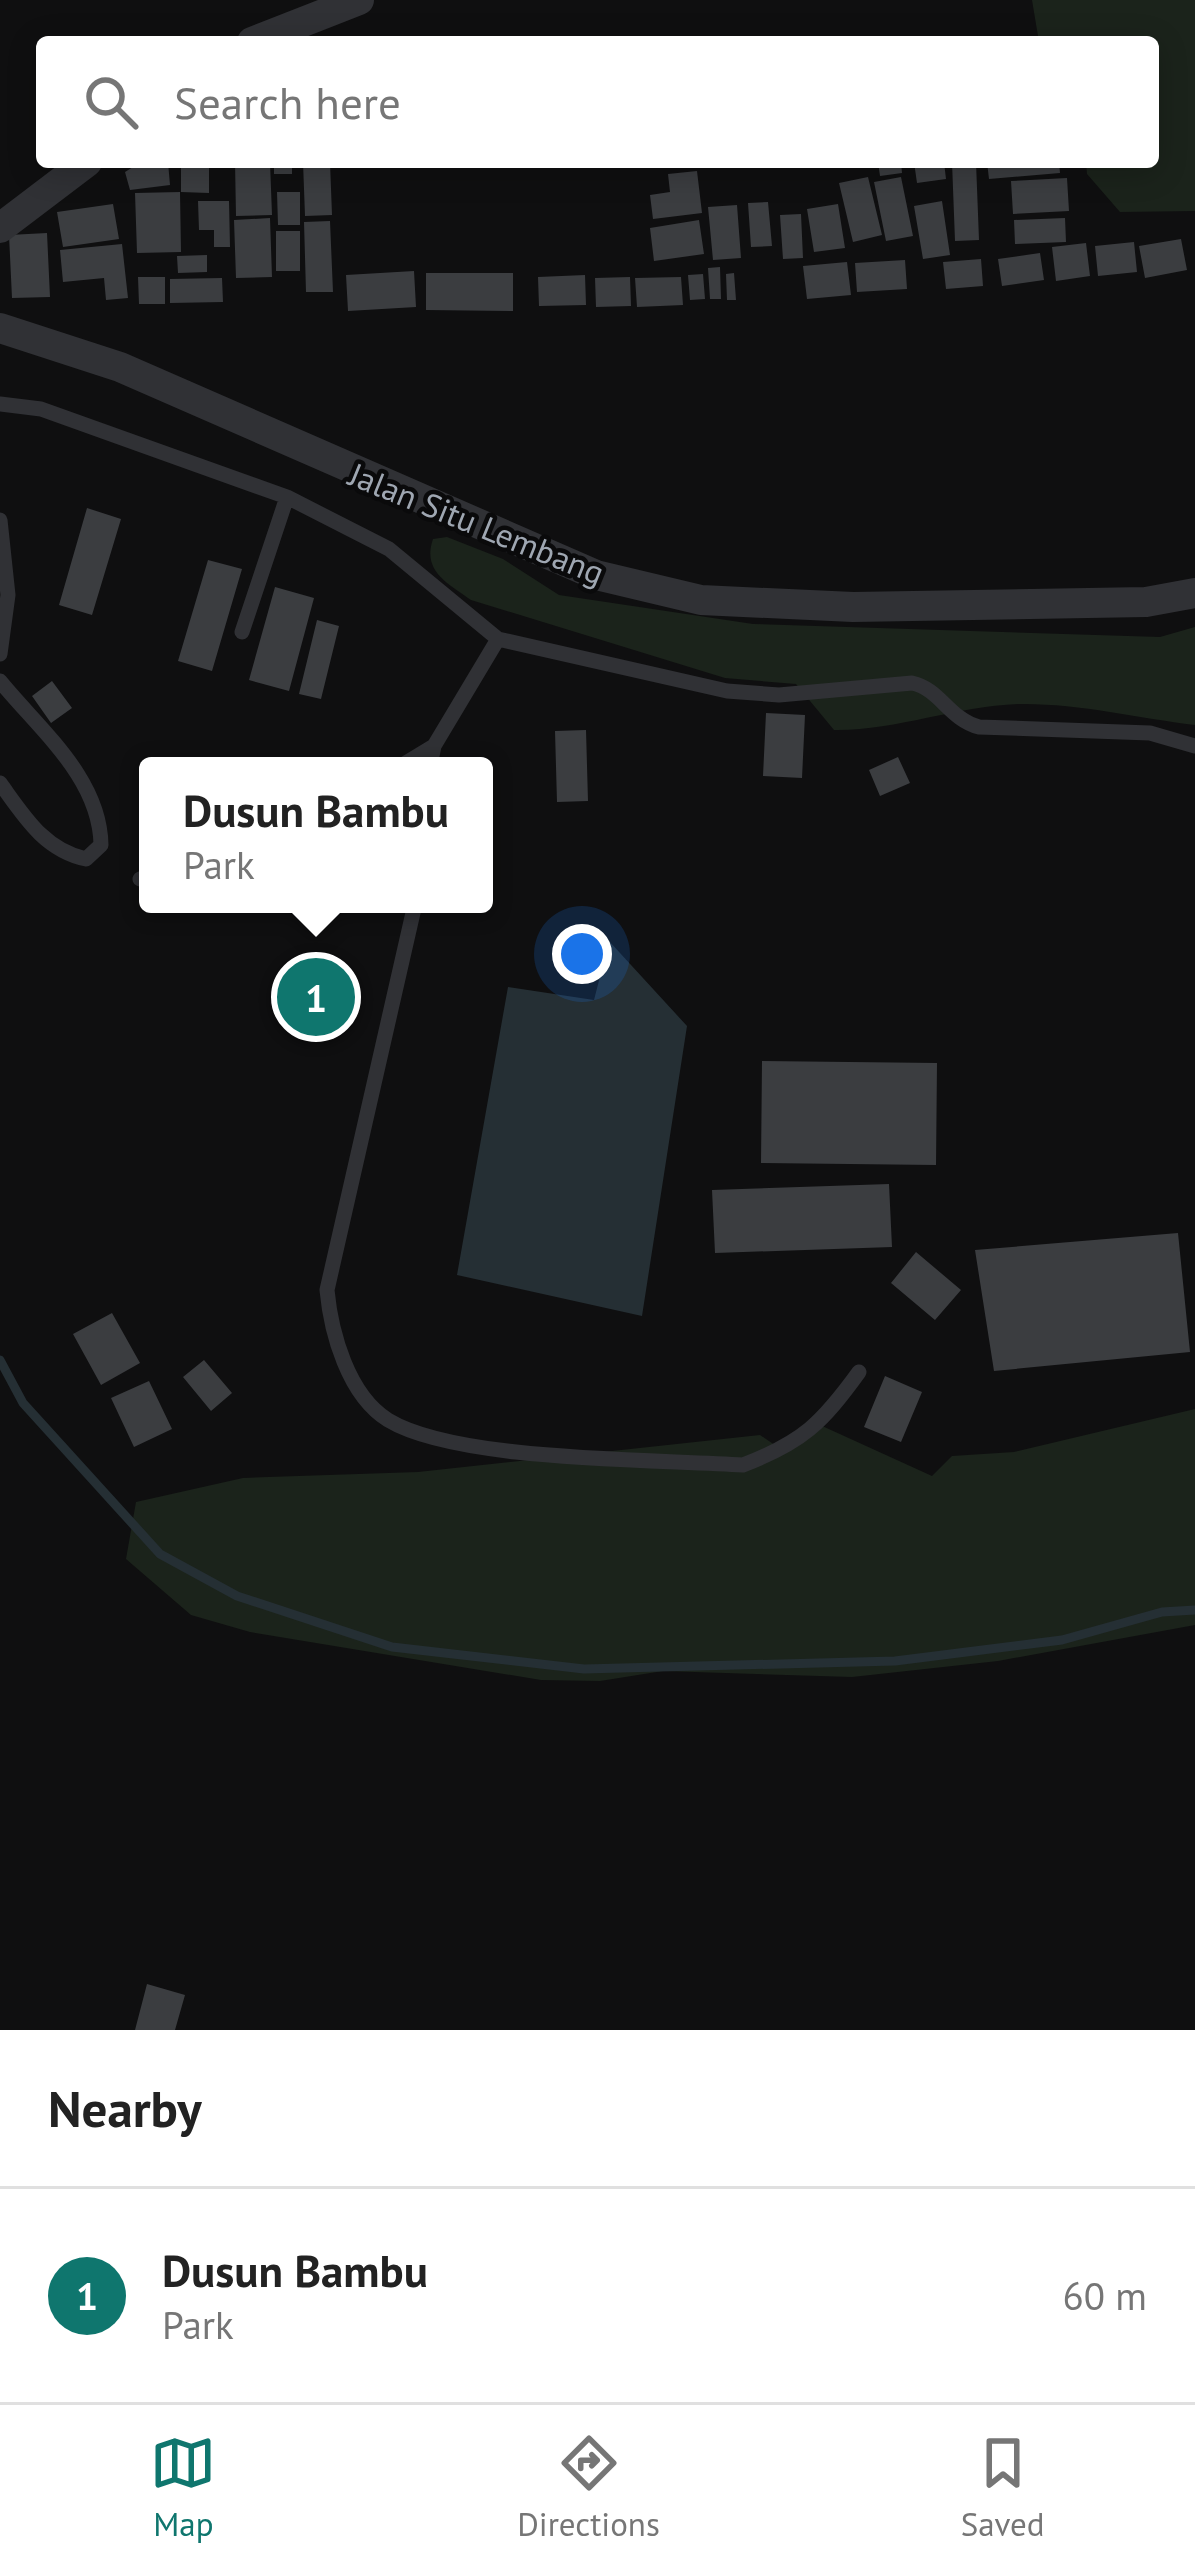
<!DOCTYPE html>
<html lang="en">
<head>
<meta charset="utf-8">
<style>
	body { margin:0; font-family:"PT Sans",sans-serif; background:#f6f6f6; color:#222 }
	.you { position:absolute; left:582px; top:954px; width:42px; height:42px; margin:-30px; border:9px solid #fff; border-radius:50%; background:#1a73e8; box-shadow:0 0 0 18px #1a73e833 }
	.badge { display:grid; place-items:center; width:78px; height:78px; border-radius:50%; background:#0f766e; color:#fff; font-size:39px; font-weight:700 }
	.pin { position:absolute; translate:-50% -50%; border:6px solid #fff; box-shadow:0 3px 12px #0006 }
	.popup { position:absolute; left:139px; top:757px; width:354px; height:156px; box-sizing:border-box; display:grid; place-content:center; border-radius:12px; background:#fff; filter:drop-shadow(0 3px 9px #0005); font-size:39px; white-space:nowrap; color:#767676 }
	.popup b { font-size:45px; color:#222 }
	.popup::after { content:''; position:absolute; left:50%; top:100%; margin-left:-24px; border:24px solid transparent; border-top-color:#fff }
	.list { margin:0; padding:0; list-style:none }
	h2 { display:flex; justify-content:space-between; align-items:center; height:156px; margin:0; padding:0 48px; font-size:51px }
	h2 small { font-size:39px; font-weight:400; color:#767676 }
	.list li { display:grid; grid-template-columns:78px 1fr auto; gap:36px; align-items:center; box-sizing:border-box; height:216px; padding:0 48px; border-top:3px solid #e0e0e0 }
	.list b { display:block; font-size:45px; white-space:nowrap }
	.list p { margin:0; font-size:39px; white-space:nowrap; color:#767676 }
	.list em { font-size:39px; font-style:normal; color:#767676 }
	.icon { flex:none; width:66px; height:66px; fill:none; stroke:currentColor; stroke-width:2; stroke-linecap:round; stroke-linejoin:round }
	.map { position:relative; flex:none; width:1195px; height:2030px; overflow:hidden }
	.search { position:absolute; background:#fff; box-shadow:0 6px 30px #0003; left:36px; right:36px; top:36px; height:132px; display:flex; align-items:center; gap:30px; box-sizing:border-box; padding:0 42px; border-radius:12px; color:#767676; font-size:45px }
	.sheet { height:372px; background:#fff }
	nav { display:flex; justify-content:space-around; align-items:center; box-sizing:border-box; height:168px; border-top:3px solid #e0e0e0; background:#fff; font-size:33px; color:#767676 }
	nav a { display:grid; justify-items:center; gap:6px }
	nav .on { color:#0f766e }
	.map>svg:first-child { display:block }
	.green { fill:#1b231b }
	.water { fill:#252f34 }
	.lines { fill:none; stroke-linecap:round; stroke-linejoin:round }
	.stream { stroke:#252f34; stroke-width:9 }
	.building { fill:#3b3d40 }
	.service { stroke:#303135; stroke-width:15 }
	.minor { stroke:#303135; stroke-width:30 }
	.labels { text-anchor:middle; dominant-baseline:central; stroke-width:9; stroke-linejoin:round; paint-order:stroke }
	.street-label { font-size:33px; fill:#9fa7b2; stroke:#0a0a0b }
</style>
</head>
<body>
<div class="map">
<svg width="1195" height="2030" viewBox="0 0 1195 2030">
	<rect width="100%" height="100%" fill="#0f0f10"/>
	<path class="green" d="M1032,0H1195V211L1120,212L1087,174L1086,162H1153V42H1039Z
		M447,537L503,559L559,595L753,624L1160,637L1195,627V725C1138,718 1076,703 1019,704C956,706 895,731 834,730L796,684L725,678L471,600C447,583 422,571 433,539Z
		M1195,1409V1625L998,1661L852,1677L663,1671L600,1681L541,1680L250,1632L191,1615L126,1559L136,1502L243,1478L418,1472L760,1435L782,1450L820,1425L932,1476L952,1456L1014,1452Z"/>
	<path class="water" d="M609,941L687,1026L642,1316L457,1275L508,987L594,1000Z"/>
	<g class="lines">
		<path class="stream" d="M0,1360L23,1403L160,1554L237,1596L392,1647L584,1669L895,1661L1062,1640L1162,1612L1195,1610"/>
	</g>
	<path class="building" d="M141,162H168L170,185L130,190L125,172Z
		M181,162H209V193L181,192Z
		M235,162H270L272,215L236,216Z
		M274,162H292V174H274Z
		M303,162H330L332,215L305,216Z
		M878,162H901L902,173L880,176Z
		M914,162H944L946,179L917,183Z
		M952,162H976L979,240L955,241Z
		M987,162H1059L1060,173L989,179Z
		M697,171L702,213L653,219L650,195L670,192L668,174Z
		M868,177L882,235L853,242L839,183Z
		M901,177L913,236L886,241L874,182Z
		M1067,178L1069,211L1013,214L1011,181Z
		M180,192L181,252L137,253L135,193Z
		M277,192H300V225H278Z
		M198,201H229L230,247H214V230H199Z
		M942,201L950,255L923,259L914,206Z
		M768,202L772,246L751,247L748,203Z
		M113,204L119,239L63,247L57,212Z
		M838,204L845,248L814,252L807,209Z
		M737,205L741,258L713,260L708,207Z
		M801,214L803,258L783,259L780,215Z
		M270,218L272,277L236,278L234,220Z
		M1065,218L1066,242L1015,244L1014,220Z
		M699,220L704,254L654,261L650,228Z
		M330,221L333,292H306L304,222Z
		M276,231H300V271H276Z
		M47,233L50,297L12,298L9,235Z
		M1181,239L1187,270L1145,278L1139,246Z
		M1134,242L1137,272L1098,276L1095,246Z
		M1086,243L1090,276L1056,281L1052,247Z
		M122,244L128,298L106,300L104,278L63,282L60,250Z
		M1040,253L1044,280L1002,286L998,259Z
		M207,255V272L178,273L177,256Z
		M981,259L983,286L946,289L943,262Z
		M905,260L907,289L857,292L855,263Z
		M847,262L851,295L807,299L803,266Z
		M720,267L721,299H710L708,268Z
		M414,271L416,307L348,311L346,275Z
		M426,273H513V311L426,310Z
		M734,273L736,300H727L726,274Z
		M703,274L705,299L690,300L688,275Z
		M585,275L586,305L539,306L538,277Z
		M138,277H165V304H139Z
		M630,277L631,306L596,307L595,278Z
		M681,277L683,305L637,307L635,278Z
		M222,278L223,302L170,303V279Z
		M87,508L121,519L92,615L59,605Z
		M208,560L242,569L212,671L178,661Z
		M275,587L314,598L289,691L249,680Z
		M317,620L339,626L321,699L299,694Z
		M52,681L72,708L51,723L32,696Z
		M766,713L805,715L802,778L763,776Z
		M586,730L588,801L557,802L555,731Z
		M898,757L910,783L880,796L869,770Z
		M762,1061L937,1063L936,1165L761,1163Z
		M889,1184L892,1247L715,1253L712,1190Z
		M1178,1233L1190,1352L994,1371L975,1250Z
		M916,1252L961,1290L935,1320L891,1283Z
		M112,1313L140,1363L101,1385L73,1334Z
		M204,1360L232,1393L211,1411L183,1377Z
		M885,1376L922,1392L901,1442L864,1427Z
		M149,1381L172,1429L134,1447L111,1398Z
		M147,1984L185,1995L175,2030H135Z"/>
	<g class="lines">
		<path class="service" d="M0,404L41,409L287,497L389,549L498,639L434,746L430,766
			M0,520L8,595L0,654
			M242,632L287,497
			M498,639L727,691L779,695L912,683C940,689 949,719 979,727L1150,733L1195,746
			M0,681C40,730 100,778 101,845L86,859C44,850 24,816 0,783
			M401,766L434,746
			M140,879L148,876
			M415,904L327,1290C331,1333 348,1395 388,1420C457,1462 657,1459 743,1465C803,1442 822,1423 859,1372"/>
		<path class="minor" d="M252,42L359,0
			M0,228L87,162
			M0,328L120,367L596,575L701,600L853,607L1146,602L1195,593"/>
	</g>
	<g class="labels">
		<g class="street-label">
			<text transform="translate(477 523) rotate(22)">Jalan Situ Lembang</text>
		</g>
	</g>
</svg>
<div class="you"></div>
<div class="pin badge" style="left:316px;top:997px">1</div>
<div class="popup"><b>Dusun Bambu</b>Park</div>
<div class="search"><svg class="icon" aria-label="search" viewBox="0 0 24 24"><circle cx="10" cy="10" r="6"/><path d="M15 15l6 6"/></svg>Search here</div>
</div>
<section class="sheet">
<h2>Nearby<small></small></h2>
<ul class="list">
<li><span class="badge">1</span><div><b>Dusun Bambu</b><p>Park</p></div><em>60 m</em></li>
</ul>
</section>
<nav>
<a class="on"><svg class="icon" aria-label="map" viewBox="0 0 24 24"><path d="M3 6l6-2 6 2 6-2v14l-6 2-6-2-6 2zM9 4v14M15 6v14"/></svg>Map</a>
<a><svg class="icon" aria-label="directions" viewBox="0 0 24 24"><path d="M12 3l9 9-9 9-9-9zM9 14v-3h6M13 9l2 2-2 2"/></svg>Directions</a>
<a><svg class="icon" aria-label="saved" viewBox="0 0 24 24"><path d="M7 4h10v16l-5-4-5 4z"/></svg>Saved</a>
</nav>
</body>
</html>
